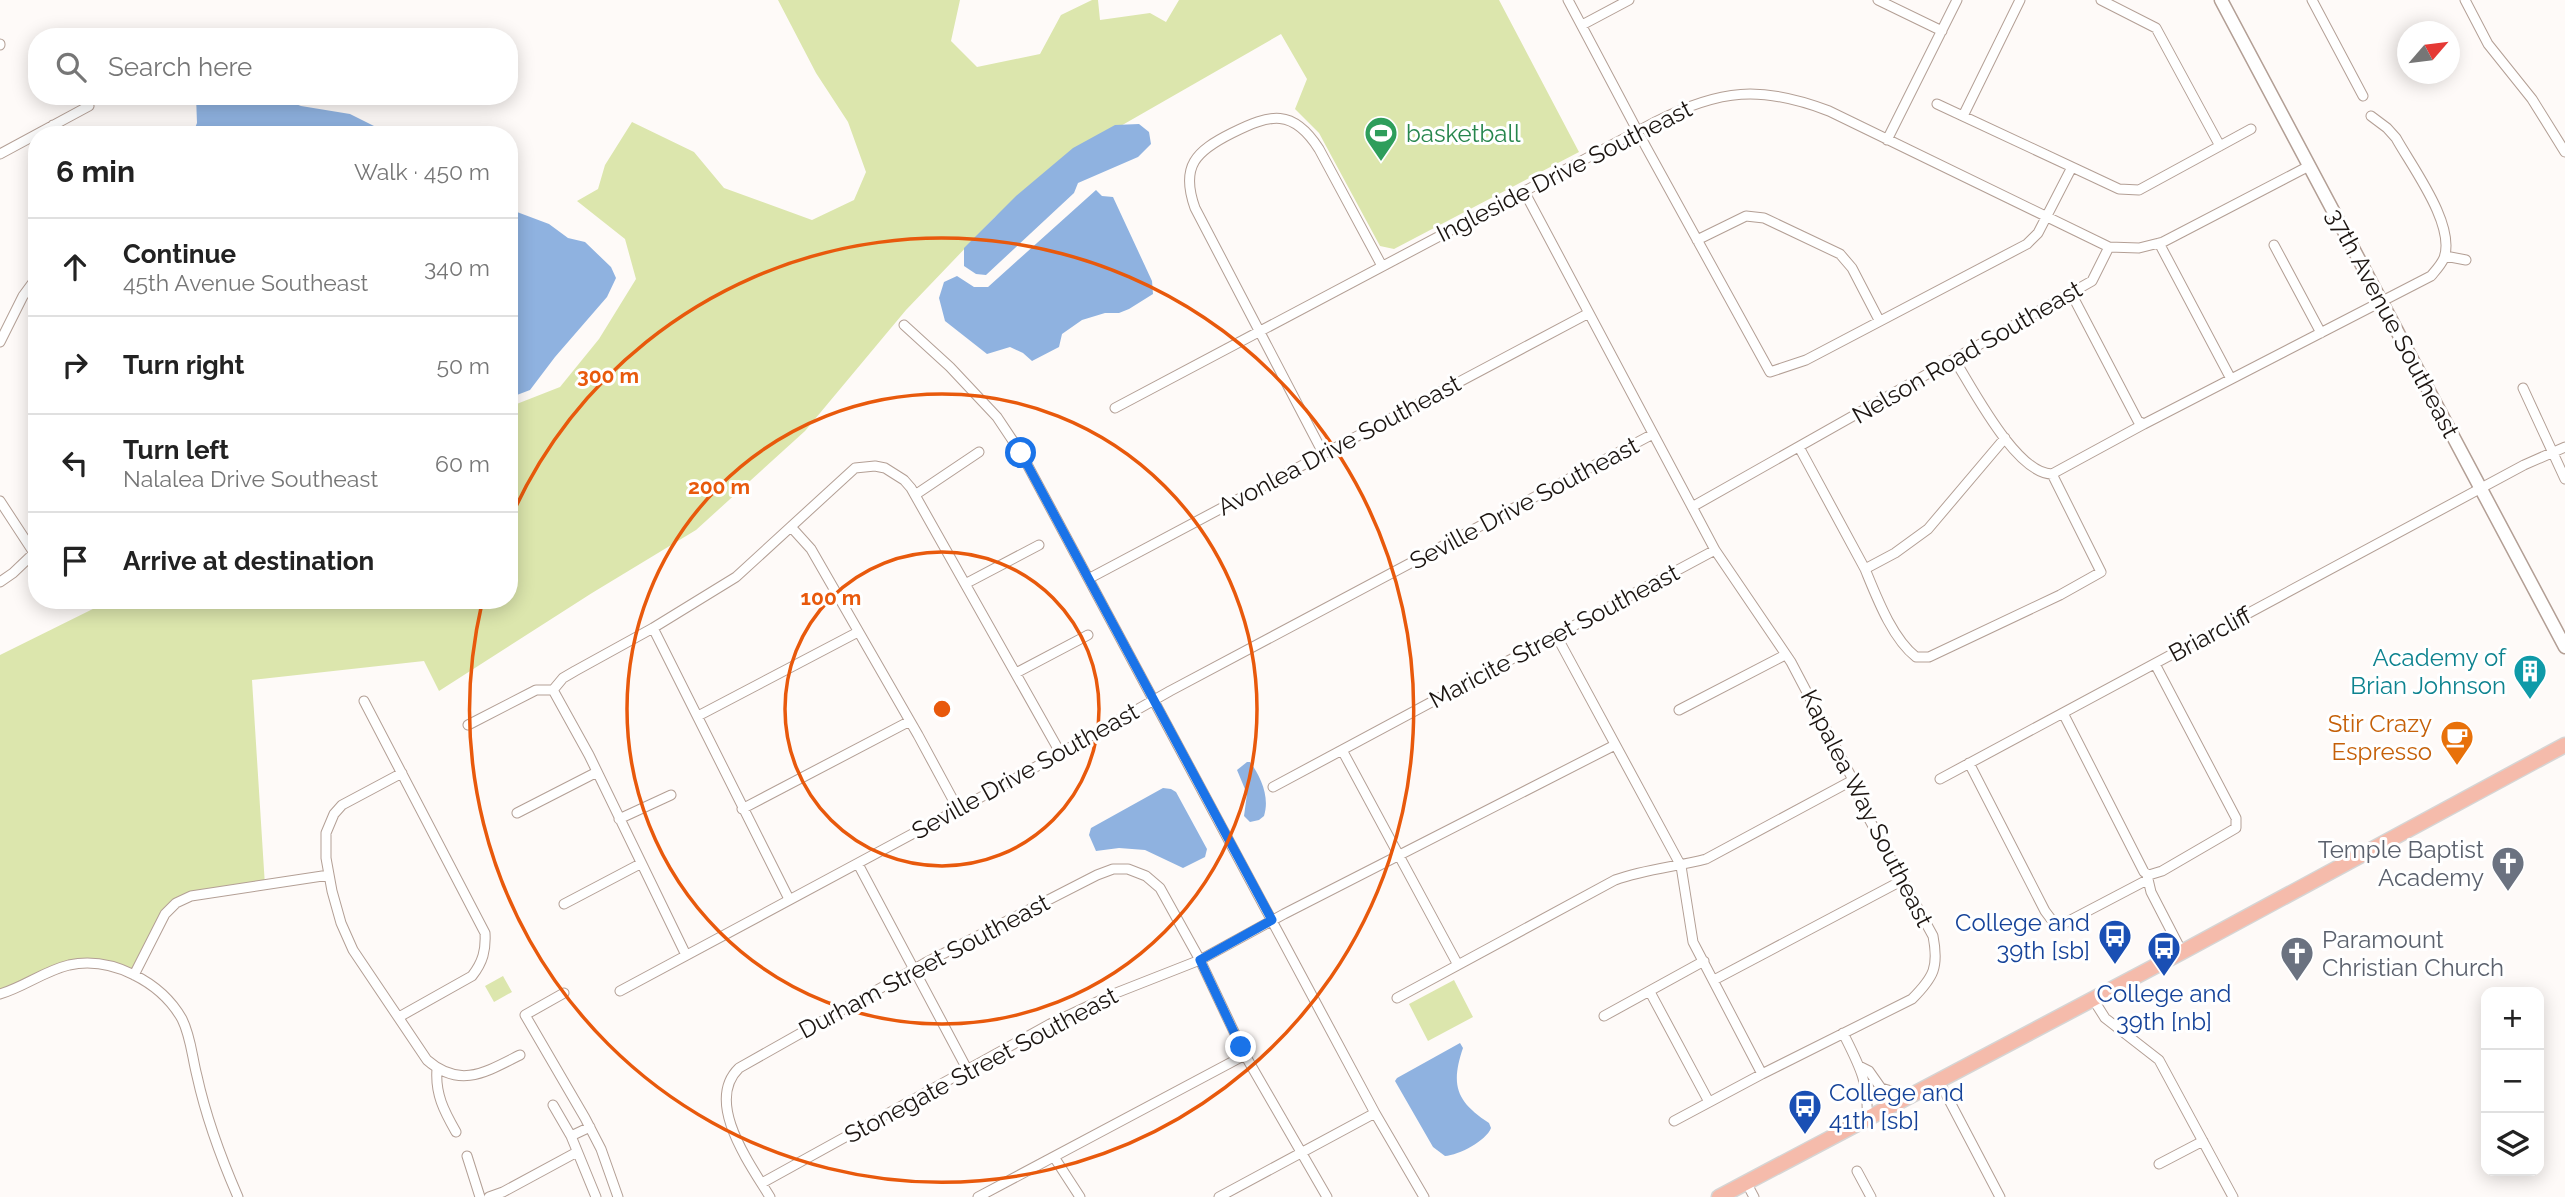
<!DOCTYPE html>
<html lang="en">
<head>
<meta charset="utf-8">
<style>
	body { margin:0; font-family:Raleway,sans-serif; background:#f2f2f2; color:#222 }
	.controls { position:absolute; right:21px; bottom:21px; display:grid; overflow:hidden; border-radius:14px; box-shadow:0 4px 18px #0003 }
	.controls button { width:63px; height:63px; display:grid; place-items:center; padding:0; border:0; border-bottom:2px solid #e0e0e0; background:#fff; color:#222; font:35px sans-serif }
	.compass { position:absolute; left:2397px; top:21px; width:63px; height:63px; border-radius:50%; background:#fff; box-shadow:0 4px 18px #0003; rotate:62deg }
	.stop { position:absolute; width:21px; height:21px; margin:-16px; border:5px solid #1a73e8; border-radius:50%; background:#fff }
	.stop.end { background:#1a73e8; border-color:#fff; box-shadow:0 2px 7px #0008 }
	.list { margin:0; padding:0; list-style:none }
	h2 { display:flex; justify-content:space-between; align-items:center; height:91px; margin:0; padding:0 28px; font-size:30px }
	h2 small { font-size:23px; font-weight:400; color:#767676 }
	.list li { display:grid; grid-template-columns:46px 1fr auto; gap:21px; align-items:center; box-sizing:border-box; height:98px; padding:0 28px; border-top:2px solid #e0e0e0 }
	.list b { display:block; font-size:26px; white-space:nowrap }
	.list p { margin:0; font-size:23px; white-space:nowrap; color:#767676 }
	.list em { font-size:23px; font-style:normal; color:#767676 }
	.icon { flex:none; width:38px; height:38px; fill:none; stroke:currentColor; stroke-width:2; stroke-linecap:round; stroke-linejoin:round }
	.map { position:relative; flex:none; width:2565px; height:1197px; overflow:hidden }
	.search { position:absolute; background:#fff; box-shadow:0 4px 18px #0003; left:28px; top:28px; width:490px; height:77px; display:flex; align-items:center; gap:18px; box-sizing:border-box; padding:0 24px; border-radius:28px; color:#767676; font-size:26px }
	.panel { position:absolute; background:#fff; box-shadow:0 4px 18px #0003; left:28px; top:126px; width:490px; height:483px; border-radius:28px }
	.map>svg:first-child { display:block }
	.green { fill:#dce6ad }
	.water { fill:#8fb2e0 }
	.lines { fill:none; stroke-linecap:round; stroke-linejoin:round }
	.street-casing { stroke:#b39f95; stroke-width:11 }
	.secondary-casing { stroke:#b39f95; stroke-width:15 }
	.primary-casing { stroke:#d6d5d4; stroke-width:17 }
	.street { stroke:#fff; stroke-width:9 }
	.secondary { stroke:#fff; stroke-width:12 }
	.primary { stroke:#f5bbab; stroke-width:14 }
	.route { stroke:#1a73e8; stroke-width:9 }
	.ring { fill:none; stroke:#e8590c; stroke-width:3.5 }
	.labels { text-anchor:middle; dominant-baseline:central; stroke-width:6; stroke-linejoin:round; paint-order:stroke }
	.leisure-label { font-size:24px; fill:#27864d; stroke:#fff; text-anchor:start }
	.street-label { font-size:24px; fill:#1c1511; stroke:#fff }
	.culture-label { font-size:24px; fill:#0d838f; stroke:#fff; text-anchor:end }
	.food-label { font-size:24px; fill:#c56008; stroke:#fff; text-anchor:end }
	.worship-label { font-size:24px; fill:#5b616d; stroke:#fff; text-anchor:end }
	.transit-label { font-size:24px; fill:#164399; stroke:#fff; text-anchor:end }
	.centre { fill:#e8590c; stroke:#fff; stroke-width:3.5 }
	.ring-label { font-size:21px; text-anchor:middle; font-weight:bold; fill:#e8590c; stroke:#fff; stroke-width:6; stroke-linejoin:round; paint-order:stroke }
</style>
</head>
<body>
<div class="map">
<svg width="2565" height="1197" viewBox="0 0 2565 1197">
	<rect width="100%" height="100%" fill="#fefaf8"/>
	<path class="green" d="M778,0H960L951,41L977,67L1040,54L1061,15L1092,0H1098L1100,20L1150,13L1166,22L1179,0H1499L1579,152L1394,249L1380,246L1319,133L1295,109L1307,79L1281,34L1077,151L995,217L906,310L805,431L696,530L592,593L439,691L424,661L252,680L265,886L176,903L134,975L115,968L70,965L0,994V655L111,600H509V407L560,387L599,339L636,279L625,239L577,201L598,189L605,165L632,122L694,152L724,188L812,220L854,200L866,172L848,122L816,73Z
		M503,976L512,992L494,1002L485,986Z
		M1454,980L1473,1017L1428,1041L1409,1004Z"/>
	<path class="water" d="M196,96H275L301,106L350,114L374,126L420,135H192L197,123Z
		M1139,124L1149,132L1151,144L1138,157L1078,183L1074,193L986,275L976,274L964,266V248L1016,196L1073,148L1115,125Z
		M1096,190L1102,196L1113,197L1152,281L1153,294L1129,309L1119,313H1105L1082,320L1062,334L1059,347L1032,361L1023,353L1010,347L987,354L945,321L939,298L944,282L957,276L974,287H988Z
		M509,209L549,224L568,238L585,242L611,267L616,278L607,297L555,357L530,390L509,398Z
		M1247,762H1250C1261,777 1270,797 1264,816L1259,820L1250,822L1244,816L1247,794L1237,770Z
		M1163,788L1171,789L1176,792L1207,849L1205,857L1183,868L1145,850L1119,848L1096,851L1089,835L1091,828Z
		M1460,1043L1463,1048C1450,1086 1457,1102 1489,1123L1491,1128C1486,1141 1459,1155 1445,1156L1433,1147L1395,1081L1397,1078Z"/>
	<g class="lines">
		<defs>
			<path id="street" d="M1568,0L1646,147L1770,372L1806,360L2027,244L2038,233L2072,167L2119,189L2139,190L2251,129
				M1878,0L1942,31
				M2101,0L2156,28L2220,146
				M2312,0L2363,96
				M2465,0L2488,44L2532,99L2565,152
				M1582,25L1629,0
				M0,45V44
				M1937,104L2072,167
				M1963,116L2020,0
				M53,125L58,135
				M1887,140L1957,0
				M0,154L89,106
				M1524,191L1715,550
				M1697,240L1746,216L1764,218L1840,254L1852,268L1879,320
				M2159,243L2231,379
				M2274,245L2321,333
				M2445,256L2466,260
				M2071,293L2138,421L2144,424L2431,276C2436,270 2441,265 2444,258C2456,225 2412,167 2396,138L2387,128L2371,116
				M904,325L950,367L997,417L1021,453L1375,1113L1424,1197
				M0,342L23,296L37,277
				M1954,359C1972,387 2016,474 2052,474L2144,424
				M2523,388L2565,479
				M1115,408L1655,122C1720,89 1761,85 1829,111L2109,247
				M1799,447L1865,569L1895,553L1928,529L2005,438
				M1323,453L1195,208C1180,166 1196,151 1232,133C1270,114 1293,108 1319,149L1382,266
				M915,495L979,452
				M0,501L34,553L13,573L0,582
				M1692,507L2092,281L2109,247L2139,248L2163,242L2309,166
				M792,528L811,549L918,735L958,809
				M1865,569C1877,598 1892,638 1916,657H1929L2060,595L2101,572L2052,474
				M1090,578L1589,313
				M965,584L1039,545
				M653,628L789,899
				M1556,635L1681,866L1693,942L1762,1074
				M1016,673L1088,635
				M553,690L563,678L575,671L653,628L736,577L855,468L875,466L885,468L904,480L911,488L1061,754
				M553,690L589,755L686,955
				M364,701L485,933C486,950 483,962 472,976L399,1017
				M1679,710L1785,655
				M2063,713L2144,872L2149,875L2162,871L2236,828V818L2155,664
				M698,716L858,632
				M468,725L536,690H553
				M1342,750L1458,965
				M1969,763L2045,911L2054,923L2063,924L2147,880
				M402,773L342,805L334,814L326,833V858L332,891L341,923L353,950L427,1060C460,1089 486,1072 520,1055
				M1940,779L2524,465L2565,447
				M1273,787L1715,550L1791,662L1853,780L1862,806L1933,936C1939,967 1934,977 1912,999L1762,1074L1674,1121
				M742,809L910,721
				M517,813L597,772
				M619,819L671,795
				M858,864L967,1069
				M2147,875L2151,892L2182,952
				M564,904L640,864
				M134,975L165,914L176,903L191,896L329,875
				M1714,980L1903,880
				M620,991L1009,782L1170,691L1653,434
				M1650,992L1709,1102
				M564,993L525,1015L585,1118L601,1149L618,1197
				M0,994C24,987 44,971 69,965C112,956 161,982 182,1019C191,1037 192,1057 197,1076C206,1117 221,1158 238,1197
				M1397,998L1615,880C1645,869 1675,867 1706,859L1853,780
				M2093,999L2105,1018L2159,1060L2233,1197
				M1604,1016L1704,961
				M1843,1033C1859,1065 1869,1082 1867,1119
				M1861,1067L1869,1071L1881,1088L1909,1096
				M437,1069C435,1094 444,1111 456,1132
				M1939,1081L2000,1197
				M553,1105L571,1136L596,1197
				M571,1136L590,1127
				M467,1156L480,1197
				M1054,1157L1080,1197
				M2159,1164L2203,1141
				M1857,1171L1871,1197
				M1746,1182L1754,1197
				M762,1183L1050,1024L1116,993L1200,960L1284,914L1615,745
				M489,1197L503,1192L577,1152
				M770,1197C750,1164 704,1102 739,1068L925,963L1097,875L1113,869H1128L1146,876L1160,888L1200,960L1245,1055L1327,1197
				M978,1197L1245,1055
				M1219,1197L1375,1113"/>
			<path id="secondary" d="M2221,0L2565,647"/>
			<path id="primary" d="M1719,1197L2182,952L2565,745"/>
		</defs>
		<use href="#street" class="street-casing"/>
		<use href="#secondary" class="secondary-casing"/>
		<use href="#primary" class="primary-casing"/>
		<use href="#street" class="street"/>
		<use href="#secondary" class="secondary"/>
		<use href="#primary" class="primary"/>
	</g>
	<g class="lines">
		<path class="route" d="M1021,453L1272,920L1200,960L1241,1047"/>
	</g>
	<g class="ring">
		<circle cx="942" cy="709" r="157"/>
		<circle cx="942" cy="709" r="315"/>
		<path d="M511 517A472 472 0 1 1 482 603"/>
	</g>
	<defs>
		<symbol id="stadium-pin" viewBox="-11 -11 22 30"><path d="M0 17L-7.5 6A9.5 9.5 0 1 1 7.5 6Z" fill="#2e9e5b" stroke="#fff"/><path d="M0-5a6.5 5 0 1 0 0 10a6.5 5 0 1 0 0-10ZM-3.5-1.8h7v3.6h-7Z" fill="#fff"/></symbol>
		<symbol id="building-pin" viewBox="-11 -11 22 30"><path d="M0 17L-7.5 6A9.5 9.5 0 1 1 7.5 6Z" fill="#0f9aa8" stroke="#fff"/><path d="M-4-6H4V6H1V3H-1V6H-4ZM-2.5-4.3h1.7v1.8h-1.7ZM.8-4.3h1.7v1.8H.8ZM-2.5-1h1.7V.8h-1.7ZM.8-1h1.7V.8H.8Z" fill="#fff"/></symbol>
		<symbol id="cafe-pin" viewBox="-11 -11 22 30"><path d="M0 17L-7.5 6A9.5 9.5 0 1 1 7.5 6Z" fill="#e8710a" stroke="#fff"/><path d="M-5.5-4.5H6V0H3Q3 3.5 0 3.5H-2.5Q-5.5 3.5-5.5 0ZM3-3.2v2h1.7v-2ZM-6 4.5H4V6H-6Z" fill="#fff"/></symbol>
		<symbol id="church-pin" viewBox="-11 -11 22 30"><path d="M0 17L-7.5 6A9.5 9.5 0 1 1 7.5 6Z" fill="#6b7280" stroke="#fff"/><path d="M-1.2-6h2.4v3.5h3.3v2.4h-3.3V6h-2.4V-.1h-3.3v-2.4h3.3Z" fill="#fff"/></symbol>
		<symbol id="bus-pin" viewBox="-11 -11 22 30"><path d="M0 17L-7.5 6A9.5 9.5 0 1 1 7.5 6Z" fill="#1a4fb4" stroke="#fff"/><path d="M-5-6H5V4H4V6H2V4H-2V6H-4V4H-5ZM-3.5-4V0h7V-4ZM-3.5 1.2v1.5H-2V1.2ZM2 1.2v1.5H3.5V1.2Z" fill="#fff"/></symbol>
	</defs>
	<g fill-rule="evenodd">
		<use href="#stadium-pin" x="1362" y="114" width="38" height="52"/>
		<use href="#building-pin" x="2511" y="652" width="38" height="52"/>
		<use href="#cafe-pin" x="2438" y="718" width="38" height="52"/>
		<use href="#church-pin" x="2489" y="844" width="38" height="52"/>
		<use href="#bus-pin" x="2096" y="917" width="38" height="52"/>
		<use href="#bus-pin" x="2145" y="929" width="38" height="52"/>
		<use href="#church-pin" x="2278" y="934" width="38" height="52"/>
		<use href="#bus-pin" x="1786" y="1087" width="38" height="52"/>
	</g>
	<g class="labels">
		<g class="leisure-label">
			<text x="1406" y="133">basketball</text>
		</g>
		<g class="street-label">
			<text transform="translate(1564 171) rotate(-27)">Ingleside Drive Southeast</text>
			<text transform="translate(2393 323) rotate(62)">37th Avenue Southeast</text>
			<text transform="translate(1967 352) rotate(-30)">Nelson Road Southeast</text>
			<text transform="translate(1339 445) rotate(-28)">Avonlea Drive Southeast</text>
			<text transform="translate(1524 503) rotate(-28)">Seville Drive Southeast</text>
			<text transform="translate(2210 634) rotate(-28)">Briarcliff</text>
			<text transform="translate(1554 636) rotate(-28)">Maricite Street Southeast</text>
			<text transform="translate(1025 771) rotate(-29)">Seville Drive Southeast</text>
			<text transform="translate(1867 808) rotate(63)">Kapalea Way Southeast</text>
			<text transform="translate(924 966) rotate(-28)">Durham Street Southeast</text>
			<text transform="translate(981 1065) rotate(-28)">Stonegate Street Southeast</text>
		</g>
		<g class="culture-label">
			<text x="2506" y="657">Academy of<tspan x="2506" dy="28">Brian Johnson</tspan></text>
		</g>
		<g class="food-label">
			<text x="2432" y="723">Stir Crazy<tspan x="2432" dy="28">Espresso</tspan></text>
		</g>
		<g class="worship-label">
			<text x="2484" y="849">Temple Baptist<tspan x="2484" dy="28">Academy</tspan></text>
			<text x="2322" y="939" text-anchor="start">Paramount<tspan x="2322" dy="28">Christian Church</tspan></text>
		</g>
		<g class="transit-label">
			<text x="2090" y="922">College and<tspan x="2090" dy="28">39th [sb]</tspan></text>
			<text x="2164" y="993" text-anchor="middle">College and<tspan x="2164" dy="28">39th [nb]</tspan></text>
			<text x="1829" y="1092" text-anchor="start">College and<tspan x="1829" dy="28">41th [sb]</tspan></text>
		</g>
	</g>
	<circle cx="942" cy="709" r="10" class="centre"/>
	<g class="ring-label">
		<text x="608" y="383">300 m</text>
		<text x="719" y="494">200 m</text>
		<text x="831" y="605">100 m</text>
	</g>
</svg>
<div class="controls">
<button>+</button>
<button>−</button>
<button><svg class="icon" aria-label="layers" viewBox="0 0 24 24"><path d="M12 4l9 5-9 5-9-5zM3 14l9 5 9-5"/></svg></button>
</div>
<svg class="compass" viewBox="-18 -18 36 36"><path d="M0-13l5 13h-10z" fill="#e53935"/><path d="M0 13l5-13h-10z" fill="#767676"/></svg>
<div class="stop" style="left:1021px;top:453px"></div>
<div class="stop end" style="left:1241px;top:1047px"></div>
<div class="search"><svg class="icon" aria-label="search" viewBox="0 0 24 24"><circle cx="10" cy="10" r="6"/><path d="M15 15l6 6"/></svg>Search here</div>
<section class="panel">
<h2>6 min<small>Walk · 450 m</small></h2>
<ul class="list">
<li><svg class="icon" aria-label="ahead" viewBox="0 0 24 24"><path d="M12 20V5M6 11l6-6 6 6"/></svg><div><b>Continue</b><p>45th Avenue Southeast</p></div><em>340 m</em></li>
<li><svg class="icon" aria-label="right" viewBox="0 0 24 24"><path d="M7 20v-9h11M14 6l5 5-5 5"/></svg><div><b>Turn right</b></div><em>50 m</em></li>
<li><svg class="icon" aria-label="left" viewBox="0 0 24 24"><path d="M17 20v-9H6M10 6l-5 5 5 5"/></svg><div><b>Turn left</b><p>Nalalea Drive Southeast</p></div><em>60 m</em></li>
<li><svg class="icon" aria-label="arrive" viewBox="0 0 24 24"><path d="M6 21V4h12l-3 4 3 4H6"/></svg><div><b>Arrive at destination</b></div></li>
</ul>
</section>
</div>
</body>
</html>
